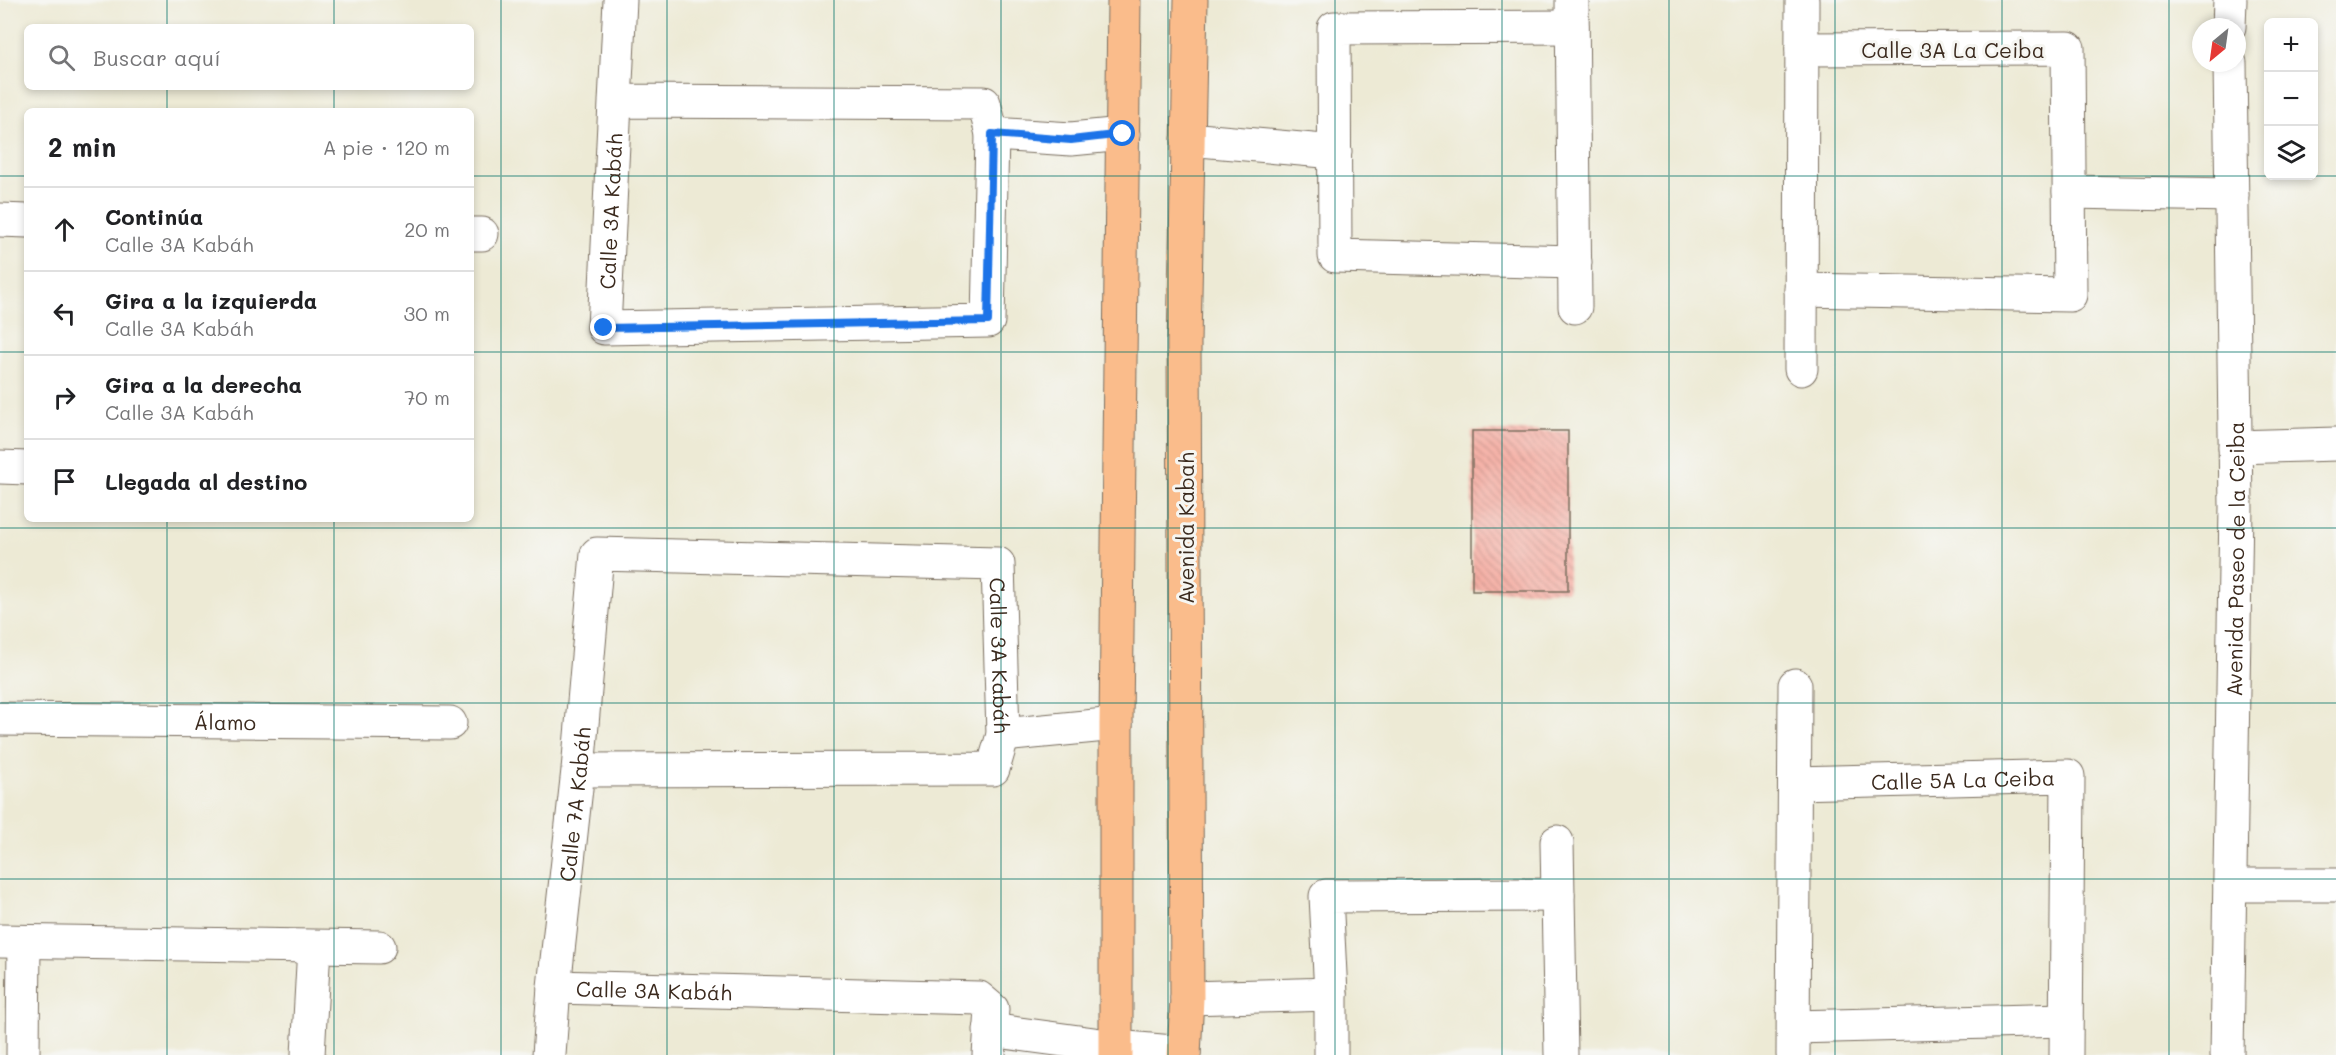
<!DOCTYPE html>
<html lang="es">
<head>
<meta charset="utf-8">
<style>
	body { margin:0; font-family:Mali,sans-serif; background:#f2f2f2; color:#202124 }
	.controls { position:absolute; right:18px; top:18px; display:grid; overflow:hidden; border-radius:9px; box-shadow:0 3px 9px #0003 }
	.controls button { width:54px; height:54px; display:grid; place-items:center; padding:0; border:0; border-bottom:2px solid #e0e0e0; background:#fff; color:#202124; font:30px sans-serif }
	.compass { position:absolute; left:2192px; top:18px; width:54px; height:54px; border-radius:50%; background:#fff; box-shadow:0 3px 9px #0003; rotate:209deg }
	.stop { position:absolute; width:18px; height:18px; margin:-14px; border:4px solid #1a73e8; border-radius:50%; background:#fff }
	.stop.end { background:#1a73e8; border-color:#fff; box-shadow:0 2px 6px #0008 }
	.list { margin:0; padding:0; list-style:none }
	h2 { display:flex; justify-content:space-between; align-items:center; height:78px; margin:0; padding:0 24px; font-size:26px }
	h2 small { font-size:20px; font-weight:400; color:#757577 }
	.list li { display:grid; grid-template-columns:39px 1fr auto; gap:18px; align-items:center; box-sizing:border-box; height:84px; padding:0 24px; border-top:2px solid #e0e0e0 }
	.list b { display:block; font-size:22px; white-space:nowrap }
	.list p { margin:0; font-size:20px; white-space:nowrap; color:#757577 }
	.list em { font-size:20px; font-style:normal; color:#757577 }
	.icon { flex:none; width:33px; height:33px; fill:none; stroke:currentColor; stroke-width:2; stroke-linecap:round; stroke-linejoin:round }
	.map { position:relative; flex:none; width:2336px; height:1055px; overflow:hidden }
	.search { position:absolute; background:#fff; box-shadow:0 3px 9px #0003; left:24px; top:24px; width:450px; height:66px; display:flex; align-items:center; gap:15px; box-sizing:border-box; padding:0 21px; border-radius:9px; color:#757577; font-size:22px }
	.panel { position:absolute; background:#fff; box-shadow:0 3px 9px #0003; left:24px; top:108px; width:450px; height:414px; border-radius:9px }
	.map>svg:first-child { display:block }
	.building { fill:url(#building-back-hatch) }
	.lines { fill:none; stroke-linecap:round; stroke-linejoin:round }
	.minor-casing { stroke:#796d5e; stroke-width:35 }
	.major-casing { stroke:#796d5e; stroke-width:35 }
	.minor { stroke:#fff; stroke-width:33 }
	.major { stroke:#fabc8b; stroke-width:33 }
	.route { stroke:#1a73e8; stroke-width:8 }
	.grid { fill:none; stroke:#0f766e; stroke-width:1.5; stroke-opacity:0.55 }
	.labels { text-anchor:middle; dominant-baseline:central; stroke-width:6; stroke-linejoin:round; paint-order:stroke }
	.street-label { font-size:21px; fill:#3b2a1e; stroke:#f6f6f2 }
</style>
</head>
<body>
<div class="map">
<svg width="2336" height="1055" viewBox="0 0 2336 1055">
	<defs>
		<pattern id="building-back-hatch" width="6" height="6" patternUnits="userSpaceOnUse" patternTransform="scale(1.5)"><rect width="6" height="6" fill="#f6ada3"/><path d="M-1 5l2 2M0 0l6 6M5-1l2 2" fill="none" stroke="#c88d84"/></pattern>
	</defs>
	<rect width="100%" height="100%" fill="#f6f6f2"/>
	<filter id="ink" filterUnits="userSpaceOnUse"><feTurbulence type="fractalNoise" baseFrequency=".0167" numOctaves="2"/><feDisplacementMap in="SourceGraphic" scale="12" xChannelSelector="R" yChannelSelector="G"/><feConvolveMatrix kernelMatrix="1 2 1 2 8 2 1 2 1" color-interpolation-filters="sRGB"/></filter>
	<filter id="wash" filterUnits="userSpaceOnUse"><feTurbulence type="fractalNoise" baseFrequency=".008" numOctaves="4" result="noise"/><feDisplacementMap in="SourceGraphic" scale="24" xChannelSelector="R" yChannelSelector="G"/><feGaussianBlur stdDeviation="1.35" result="paint"/><feColorMatrix in="noise" values="0 0 0 0 0 0 0 0 0 0 0 0 0 0 0 0 0 1.4 0 .05"/><feComposite in="paint" operator="in"/></filter>
	<g filter="url(#wash)">
		<rect width="100%" height="100%" fill="#edead5"/>
		<g id="blocks">
			<path class="building" d="M1472,431H1568V591H1472Z"/>
		</g>
	</g>
	<g filter="url(#ink)">
		<use href="#blocks" fill-opacity="0" stroke="#796d5e" stroke-width="1.5"/>
		<g class="lines">
			<defs>
				<g id="minor">
					<path d="M1572,0L1575,307"/>
					<path d="M1572,27L1334,28L1335,256L1575,262"/>
					<path d="M2229,27L2230,0"/>
					<path id="s1" d="M615,101L984,103L992,134L988,321L604,328L620,0"/>
					<path d="M992,134L1071,139L1123,134"/>
					<path d="M1188,139L1335,152"/>
					<path d="M2069,192L2232,195"/>
					<path d="M0,220L27,221"/>
					<path d="M471,234H482"/>
					<path d="M1801,290L2070,295L2068,48L1802,49"/>
					<path d="M1801,369L1802,0"/>
					<path d="M2235,447L2336,444"/>
					<path d="M0,467L27,468"/>
					<path id="s2" d="M0,719L450,723"/>
					<path d="M1003,735L1116,724"/>
					<path id="s3" d="M1795,783L2068,776L2066,1055"/>
					<path d="M1557,842L1561,1055"/>
					<path d="M2230,885H2336"/>
					<path d="M0,941L379,947"/>
					<path id="s4" d="M554,987L979,998L992,1009L989,1055"/>
					<path d="M1187,998L1331,994"/>
					<path d="M1794,1027L2066,1020"/>
					<path d="M990,1030L1116,1047L1184,1053"/>
					<path d="M23,1055L24,942"/>
					<path d="M308,1055L314,947"/>
					<path id="s5" d="M549,1055L554,987L578,770L597,554L998,564L1003,735L993,769L578,770"/>
					<path d="M1331,1055V994L1326,896L1558,895"/>
					<path d="M1793,1055L1795,685"/>
					<path id="s6" d="M2227,1055L2236,507L2230,63"/>
				</g>
				<path id="major" d="M1116,1055V724L1124,0
					M1184,1055L1187,998L1184,343L1191,0"/>
			</defs>
			<use href="#minor" class="minor-casing"/>
			<use href="#major" class="major-casing"/>
			<use href="#minor" class="minor"/>
			<use href="#major" class="major"/>
		</g>
	</g>
	<g class="lines" filter="url(#ink)">
		<path class="route" d="M604,328L988,321L992,134L1071,140L1123,134"/>
	</g>
	<path class="grid" d="M167,0V27M334,0V27M501,0V1055M667,0V1055M834,0V1055M1001,0V1055M1168,0V1055M1335,0V1055M1502,0V1055M1669,0V1055M1835,0V1055M2002,0V1055M2169,0V1055M167,87V111M334,87V111M0,176H27M471,176H2336M0,352H27M471,352H2336M167,519V1055M334,519V1055M0,528H2336M0,703H2336M0,879H2336"/>
	<g class="labels">
		<g class="street-label">
			<text x="1953" y="49">Calle 3A La Ceiba</text>
			<text stroke="none"><textPath href="#s1" startOffset="1089">Calle 3A Kabáh</textPath></text>
			<text transform="translate(1185 528) rotate(-90)">Avenida Kabah</text>
			<text stroke="none"><textPath href="#s6" startOffset="496">Avenida Paseo de la Ceiba</textPath></text>
			<text stroke="none"><textPath href="#s5" startOffset="996">Calle 3A Kabáh</textPath></text>
			<text stroke="none"><textPath href="#s2" startOffset="225">Álamo</textPath></text>
			<text stroke="none"><textPath href="#s3" startOffset="168">Calle 5A La Ceiba</textPath></text>
			<text stroke="none"><textPath href="#s5" startOffset="252">Calle 7A Kabáh</textPath></text>
			<text stroke="none"><textPath href="#s4" startOffset="100">Calle 3A Kabáh</textPath></text>
		</g>
	</g>
</svg>
<div class="controls">
<button>+</button>
<button>−</button>
<button><svg class="icon" aria-label="layers" viewBox="0 0 24 24"><path d="M12 4l9 5-9 5-9-5zM3 14l9 5 9-5"/></svg></button>
</div>
<svg class="compass" viewBox="-18 -18 36 36"><path d="M0-13l5 13h-10z" fill="#e53935"/><path d="M0 13l5-13h-10z" fill="#757577"/></svg>
<div class="stop" style="left:1123px;top:134px"></div>
<div class="stop end" style="left:604px;top:328px"></div>
<div class="search"><svg class="icon" aria-label="search" viewBox="0 0 24 24"><circle cx="10" cy="10" r="6"/><path d="M15 15l6 6"/></svg>Buscar aquí</div>
<section class="panel">
<h2>2 min<small>A pie · 120 m</small></h2>
<ul class="list">
<li><svg class="icon" aria-label="ahead" viewBox="0 0 24 24"><path d="M12 20V5M6 11l6-6 6 6"/></svg><div><b>Continúa</b><p>Calle 3A Kabáh</p></div><em>20 m</em></li>
<li><svg class="icon" aria-label="left" viewBox="0 0 24 24"><path d="M17 20v-9H6M10 6l-5 5 5 5"/></svg><div><b>Gira a la izquierda</b><p>Calle 3A Kabáh</p></div><em>30 m</em></li>
<li><svg class="icon" aria-label="right" viewBox="0 0 24 24"><path d="M7 20v-9h11M14 6l5 5-5 5"/></svg><div><b>Gira a la derecha</b><p>Calle 3A Kabáh</p></div><em>70 m</em></li>
<li><svg class="icon" aria-label="arrive" viewBox="0 0 24 24"><path d="M6 21V4h12l-3 4 3 4H6"/></svg><div><b>Llegada al destino</b></div></li>
</ul>
</section>
</div>
</body>
</html>
